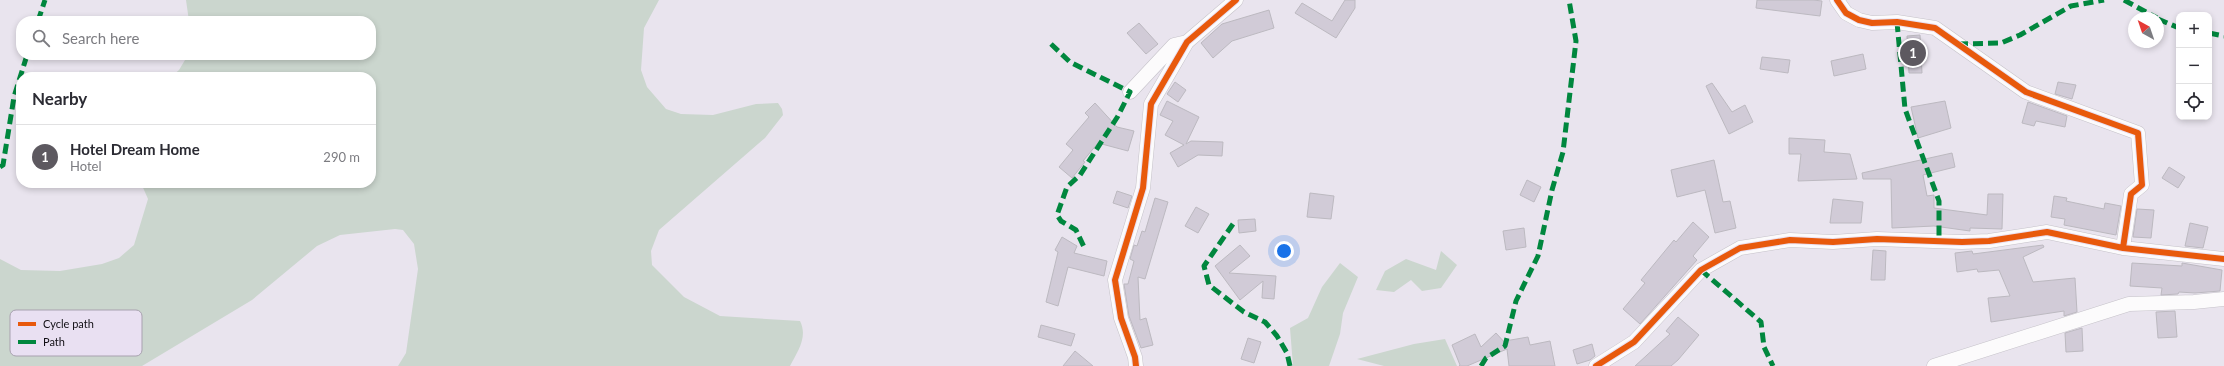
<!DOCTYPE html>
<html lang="en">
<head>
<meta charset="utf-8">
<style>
	body { margin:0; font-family:Lato,sans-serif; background:#f7f7f7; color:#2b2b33 }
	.controls { position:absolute; right:12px; top:12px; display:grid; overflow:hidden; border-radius:8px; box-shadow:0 2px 6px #0003 }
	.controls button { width:36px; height:36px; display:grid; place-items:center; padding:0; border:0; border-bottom:1px solid #e1e1e2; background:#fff; color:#2b2b33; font:20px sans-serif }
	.compass { position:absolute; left:2128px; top:12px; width:36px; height:36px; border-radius:50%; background:#fff; box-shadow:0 2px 6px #0003; rotate:320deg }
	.you { position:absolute; left:1284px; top:251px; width:14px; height:14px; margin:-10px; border:3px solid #fff; border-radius:50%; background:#1a73e8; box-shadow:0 0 0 6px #1a73e833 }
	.badge { display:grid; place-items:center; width:26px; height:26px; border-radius:50%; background:#5d5960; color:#fff; font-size:13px; font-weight:700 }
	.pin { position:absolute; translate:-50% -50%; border:2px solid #fff; box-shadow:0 1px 4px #0006 }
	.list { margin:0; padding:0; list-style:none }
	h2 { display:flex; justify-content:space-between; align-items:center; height:52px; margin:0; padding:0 16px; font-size:17px }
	h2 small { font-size:13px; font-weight:400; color:#7c7c81 }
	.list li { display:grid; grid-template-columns:26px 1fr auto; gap:12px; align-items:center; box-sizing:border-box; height:64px; padding:0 16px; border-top:1px solid #e1e1e2 }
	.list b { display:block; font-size:15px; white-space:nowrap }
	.list p { margin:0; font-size:13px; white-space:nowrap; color:#7c7c81 }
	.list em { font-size:13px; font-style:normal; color:#7c7c81 }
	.icon { flex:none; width:22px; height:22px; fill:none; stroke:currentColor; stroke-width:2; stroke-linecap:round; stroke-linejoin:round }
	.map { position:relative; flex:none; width:2224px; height:366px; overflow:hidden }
	.search { position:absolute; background:#fff; box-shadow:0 2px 6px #0003; left:16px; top:16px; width:360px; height:44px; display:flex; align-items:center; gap:10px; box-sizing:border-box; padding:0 14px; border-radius:16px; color:#7c7c81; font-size:15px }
	.panel { position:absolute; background:#fff; box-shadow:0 2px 6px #0003; left:16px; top:72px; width:360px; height:116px; border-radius:16px }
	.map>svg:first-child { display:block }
	.green { fill:#cbd6ce }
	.building { fill:#d1cbd7; stroke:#bcb9c0 }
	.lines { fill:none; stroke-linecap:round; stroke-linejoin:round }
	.street-casing { stroke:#c5c2c9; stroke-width:15 }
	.street { stroke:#fcfbfc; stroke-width:14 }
	.quiet { stroke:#00873e; stroke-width:5; stroke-dasharray:10 5; stroke-linecap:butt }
	.cycleway-casing { stroke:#e9e0f2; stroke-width:8 }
	.cycleway { stroke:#e8590c; stroke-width:6 }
	.key { fill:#e9e0f2; stroke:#a8a1af; stroke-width:1 }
	.key-label { font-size:11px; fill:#110e14 }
</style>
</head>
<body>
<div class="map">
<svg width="2224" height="366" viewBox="0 0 2224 366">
	<rect width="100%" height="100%" fill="#e9e4ee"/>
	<path class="green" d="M186,0H659L644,28L641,70L647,87L666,109L681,114L713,115L756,104L778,103L782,109L783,115L765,138L659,230L651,251L652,265L684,297L720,316L800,321C808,337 798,351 790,366H398L406,353L418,269L414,244L403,230L395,229L340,235L317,246L252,300L142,366H0V259L21,270L60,271L102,264L119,258L134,245L148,199L141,183H371V77H171L179,70L188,55H371V21H189Z
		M1441,251L1457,265L1441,288L1422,291L1411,280L1394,292L1376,290L1385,271L1406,259L1436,270Z
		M1340,263L1358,277L1343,313L1340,334L1329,366H1293L1290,328L1308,318L1322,287Z
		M1445,339L1457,366H1384L1357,359L1414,344Z"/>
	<path class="building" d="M1345,0H1355V8L1336,38L1295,13L1302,3L1332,21Z
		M1757,0H1813L1822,1L1820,16L1756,8Z
		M1269,10L1274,28L1232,41L1213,58L1201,43L1222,24Z
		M1139,23L1158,44L1146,54L1127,33Z
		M1920,35L1922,73H1909L1907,36Z
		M1863,54L1866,69L1834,76L1831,61Z
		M1762,57L1790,60L1788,73L1760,69Z
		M1175,82L1186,90L1178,102L1167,94Z
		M2058,82L2076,85L2072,99L2055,94Z
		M1712,83L1732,112L1745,105L1753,122L1729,134L1706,86Z
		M1167,101L1199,117L1186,144L1191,141L1223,142L1222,156L1198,155L1178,167L1170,153L1184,145L1165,135L1173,121L1160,115Z
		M1945,101L1951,128L1918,138L1911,107Z
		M2028,102L2067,116L2065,127L2036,121L2034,126L2022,123Z
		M1095,103L1117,127L1134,131L1128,151L1098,143L1083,161L1085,162L1072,178L1059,167L1073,150L1066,144L1089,117L1085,113Z
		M1789,138L1825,140L1824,152L1850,154L1857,179L1798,181L1801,154H1789Z
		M1952,153L1955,167L1923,175L1927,196L1934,195V208L1987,215L1988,194H2003L2002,229L1970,228V231L1934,226L1892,228L1891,179H1863L1862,173Z
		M1714,160L1723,202L1730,201L1736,228L1715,233L1705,190L1677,197L1671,170Z
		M2169,167L2185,177L2178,188L2162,178Z
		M1527,180L1541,187L1534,202L1520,195Z
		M1117,191L1132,196L1128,208L1113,203Z
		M1310,193L1334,196L1331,219L1307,217Z
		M2054,196L2067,198L2066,201L2104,209L2105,203L2121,206L2116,235L2064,225L2065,219L2051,217Z
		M1155,198L1168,202L1145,279L1138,277L1140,320L1146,318L1153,345L1141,348L1129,316L1124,284H1128L1134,261L1130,259L1134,245L1137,246L1142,231L1145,232Z
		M1833,199L1863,202L1861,223H1830Z
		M1196,207L1209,214L1198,233L1185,226Z
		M2137,209L2154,210L2151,238L2133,237Z
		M1255,219L1256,231L1239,233L1238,220Z
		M1693,222L1709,237L1693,256L1697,260L1640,324L1623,309L1645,283L1641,280L1674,240L1676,242Z
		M2190,223L2208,227L2203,248L2185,246Z
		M1524,228L1526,247L1506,250L1503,231Z
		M1062,237L1077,246L1074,253L1107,261L1104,276L1068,267L1058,306L1046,302L1058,252L1055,250Z
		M1240,245L1250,256L1229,273L1276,276L1274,299L1262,298L1263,281L1240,300L1215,266Z
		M2043,245L2044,247L2023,257L2033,282L2075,278L2077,312L2064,316V311L1991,322L1988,298L2010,296L1999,270L1978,272L1977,269L1957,272L1955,253L1972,251L1973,254Z
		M1873,250L1886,251L1885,280H1871Z
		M2132,263L2182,266V263L2222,270L2220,291L2195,293L2179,292L2178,294L2161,295L2162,288L2130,286Z
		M2175,311L2177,337L2158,338L2156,312Z
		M1678,317L1699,335L1678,360L1671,366H1635L1670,334L1666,331Z
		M1041,325L1075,334L1071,346L1038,337Z
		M2082,328L2083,351L2066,352L2065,333Z
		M1496,333L1506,344L1505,341L1528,337L1530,345L1550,341L1555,366H1509L1507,349L1467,366H1459L1460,365L1452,345L1475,334L1481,347Z
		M1248,338L1261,342L1254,363L1241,359Z
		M1592,344L1595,356L1590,360L1577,364L1573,350Z
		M1075,351L1093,366H1063Z"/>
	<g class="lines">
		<defs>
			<path id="street" d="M1837,0L1846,13L1859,20L1872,23L1897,22L1935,28L2026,92L2138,133L2142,185L2131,194L2123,248
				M1130,92L1174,45L1187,42
				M1136,366L1135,357L1121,318L1115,280L1143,188L1151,104L1187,42L1236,0
				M1596,366L1634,342L1701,270L1740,248L1790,240L1833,242L1877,239L1962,242L1989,241L2047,232L2123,248L2224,259
				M1934,366L2129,304L2194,302L2224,299"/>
		</defs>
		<use href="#street" class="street-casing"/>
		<use href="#street" class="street"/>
		<path class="quiet" d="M2124,0L2157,18
			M2158,19L2179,28
			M38,21L45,0
			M1897,22L1905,109L1939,201V241
			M2209,33L2224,36
			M1051,44L1070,62L1130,92L1118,116L1080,175L1067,187L1057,215L1061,221L1076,230L1084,247
			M1958,44L2001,43L2020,35L2071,6L2104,0
			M0,167L3,165L14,97L27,55
			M1233,224L1204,266L1209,285L1244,312L1265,322L1277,336L1287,353L1290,366
			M1701,270L1761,322L1764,347L1773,366
			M1481,366L1486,358L1505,346L1516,301L1538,256L1552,190L1563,152L1576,41L1569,0"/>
		<defs>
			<path id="cycleway" d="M1837,0L1846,13L1859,20L1872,23L1897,22L1935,28L2026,92L2138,133L2142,185L2131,194L2123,248
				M1136,366L1135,357L1121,318L1115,280L1143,188L1151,104L1187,42L1236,0
				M1596,366L1634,342L1701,270L1740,248L1790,240L1833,242L1877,239L1962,242L1989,241L2047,232L2123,248L2224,259"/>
		</defs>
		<use href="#cycleway" class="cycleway-casing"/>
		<use href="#cycleway" class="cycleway"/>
	</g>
	<rect x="10" y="310" width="132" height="46" rx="6" class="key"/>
	<rect x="18" y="322" width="18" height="4" fill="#e8590c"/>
	<rect x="18" y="340" width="18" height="4" fill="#00873e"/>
	<g class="key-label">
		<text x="43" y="328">Cycle path</text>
		<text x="43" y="346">Path</text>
	</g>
</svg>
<div class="controls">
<button>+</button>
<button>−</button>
<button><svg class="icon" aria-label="locate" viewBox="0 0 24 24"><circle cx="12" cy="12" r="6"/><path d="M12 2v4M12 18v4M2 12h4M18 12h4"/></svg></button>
</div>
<svg class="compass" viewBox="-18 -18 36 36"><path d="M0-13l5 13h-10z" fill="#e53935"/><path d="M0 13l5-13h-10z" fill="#7c7c81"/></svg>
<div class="you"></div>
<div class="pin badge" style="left:1913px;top:53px">1</div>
<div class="search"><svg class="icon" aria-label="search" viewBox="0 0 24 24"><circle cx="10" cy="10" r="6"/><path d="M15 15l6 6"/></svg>Search here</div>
<section class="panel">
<h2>Nearby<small></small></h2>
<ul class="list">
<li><span class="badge">1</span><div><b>Hotel Dream Home</b><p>Hotel</p></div><em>290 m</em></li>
</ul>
</section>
</div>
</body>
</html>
